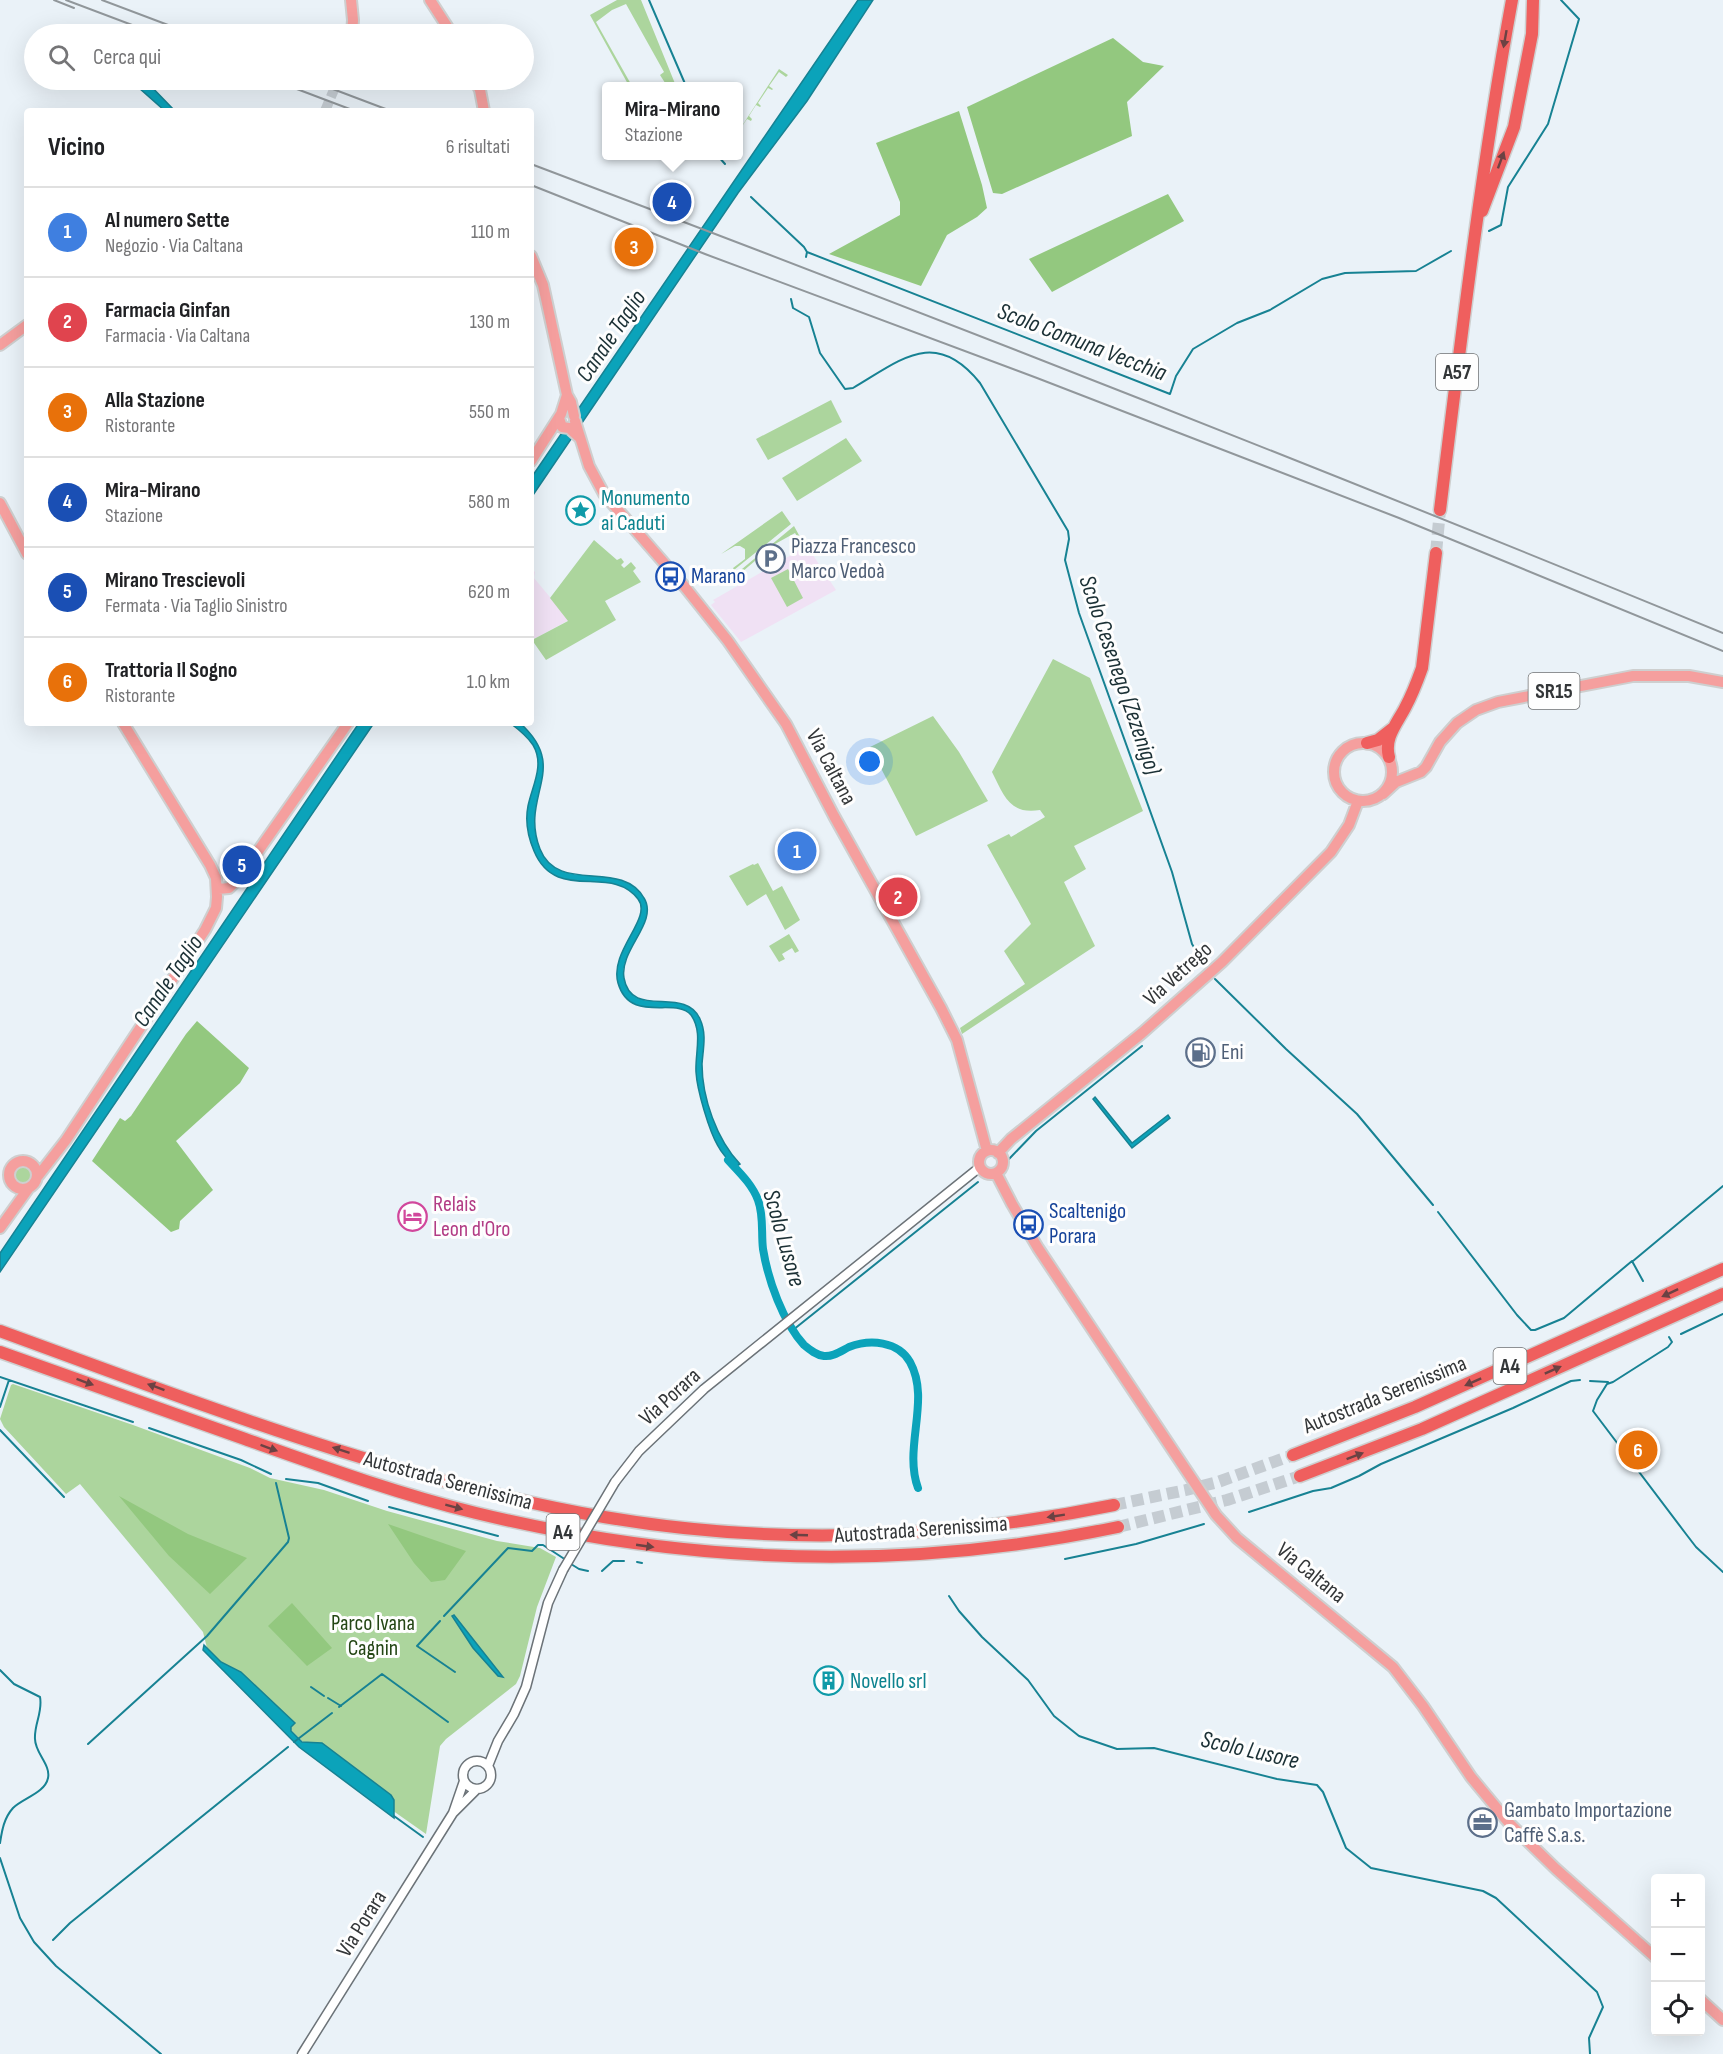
<!DOCTYPE html>
<html lang="it">
<head>
<meta charset="utf-8">
<style>
	body { margin:0; font-family:"Sofia Sans Condensed",sans-serif; background:#f6f6f6; color:#202124 }
	.controls { position:absolute; right:18px; bottom:18px; display:grid; overflow:hidden; border-radius:6px; box-shadow:0 6px 24px #0002 }
	.controls button { width:54px; height:54px; display:grid; place-items:center; padding:0; border:0; border-bottom:2px solid #e0e0e0; background:#fff; color:#202124; font:30px sans-serif }
	.you { position:absolute; left:870px; top:762px; width:21px; height:21px; margin:-15px; border:4px solid #fff; border-radius:50%; background:#1a73e8; box-shadow:0 0 0 9px #1a73e833 }
	.badge { display:grid; place-items:center; width:39px; height:39px; border-radius:50%; background:#2563eb; color:#fff; font-size:20px; font-weight:700 }
	.pin { position:absolute; translate:-50% -50%; border:3px solid #fff; box-shadow:0 2px 6px #0006 }
	.popup { position:absolute; left:602px; top:82px; width:141px; height:78px; box-sizing:border-box; display:grid; place-content:center; border-radius:6px; background:#fff; filter:drop-shadow(0 2px 4px #0005); font-size:20px; white-space:nowrap; color:#757577 }
	.popup b { font-size:22px; color:#202124 }
	.popup::after { content:''; position:absolute; left:50%; top:100%; margin-left:-12px; border:12px solid transparent; border-top-color:#fff }
	.list { margin:0; padding:0; list-style:none }
	h2 { display:flex; justify-content:space-between; align-items:center; height:78px; margin:0; padding:0 24px; font-size:26px }
	h2 small { font-size:20px; font-weight:400; color:#757577 }
	.list li { display:grid; grid-template-columns:39px 1fr auto; gap:18px; align-items:center; box-sizing:border-box; height:90px; padding:0 24px; border-top:2px solid #e0e0e0 }
	.list b { display:block; font-size:22px; white-space:nowrap }
	.list p { margin:0; font-size:20px; white-space:nowrap; color:#757577 }
	.list em { font-size:20px; font-style:normal; color:#757577 }
	.icon { flex:none; width:33px; height:33px; fill:none; stroke:currentColor; stroke-width:2; stroke-linecap:round; stroke-linejoin:round }
	.map { position:relative; flex:none; width:1723px; height:2054px; overflow:hidden }
	.search { position:absolute; background:#fff; box-shadow:0 6px 24px #0002; left:24px; top:24px; width:510px; height:66px; display:flex; align-items:center; gap:15px; box-sizing:border-box; padding:0 21px; border-radius:33px; color:#757577; font-size:22px }
	.panel { position:absolute; background:#fff; box-shadow:0 6px 24px #0002; left:24px; top:108px; width:510px; height:618px; border-radius:6px }
	.map>svg:first-child { display:block }
	.education { fill:#f0e1f4 }
	.green { fill:#acd59d }
	.forest { fill:#93c87f }
	.water { fill:#0ba3ba; stroke:#178293; stroke-width:1.5 }
	.lines { fill:none; stroke-linecap:round; stroke-linejoin:round }
	.stream { stroke:#178293; stroke-width:2 }
	.canal { stroke:#0ba3ba; stroke-width:8 }
	.major-tunnel { stroke:#c5ccd2; stroke-width:10; stroke-dasharray:10 5; stroke-linecap:butt }
	.highway-tunnel { stroke:#c5ccd2; stroke-width:12; stroke-dasharray:12 6; stroke-linecap:butt }
	.minor-casing { stroke:#6c7378; stroke-width:11 }
	.major-casing { stroke:#cecfcf; stroke-width:14 }
	.highway-casing { stroke:#cecfcf; stroke-width:15 }
	.minor { stroke:#fff; stroke-width:8 }
	.major { stroke:#f59f9e; stroke-width:10 }
	.highway { stroke:#ef5f5e; stroke-width:12 }
	.rail { stroke:#91979b; stroke-width:2 }
	.minor-bridge-casing { stroke:#6c7378; stroke-width:11; stroke-linecap:butt }
	.minor-bridge { stroke:#fff; stroke-width:8 }
	.oneway { fill:#6b4243 }
	.labels { text-anchor:middle; dominant-baseline:central; stroke-width:6; stroke-linejoin:round; paint-order:stroke }
	.shield { fill:#fefefe; stroke:#707273; stroke-width:1.5 }
	.shield-label { font-size:21px; font-weight:bold; fill:#333638 }
	.culture-label { font-size:22px; fill:#0d838f; stroke:#fefefe; text-anchor:start }
	.service-label { font-size:22px; fill:#4e5e75; stroke:#fefefe; text-anchor:start }
	.transit-label { font-size:22px; fill:#164399; stroke:#fefefe; text-anchor:start }
	.street-label { font-size:22px; fill:#333638; stroke:#fefefe }
	.hotel-label { font-size:22px; fill:#b23c85; stroke:#fefefe; text-anchor:start }
	.park-label { font-size:22px; fill:#244615; stroke:#fefefe }
	.water-label { font-size:24px; font-style:italic; fill:#1b3035; stroke:#fefefe }
</style>
</head>
<body>
<div class="map">
<svg width="1723" height="2054" viewBox="0 0 1723 2054">
	<rect width="100%" height="100%" fill="#eaf2f8"/>
	<path class="education" d="M807,546L836,590L741,642L711,605L715,602L713,600Z
		M531,568L535,572L534,578L569,620L532,640Z"/>
	<path class="green" d="M617,0H641L676,86H667L660,75L664,72L626,4L612,10L596,22L632,86H629L590,15Z
		M779,69L788,75L786,77L779,72L769,86L773,89L772,90L768,88L758,103L761,106L760,107L756,105L749,116L752,119L751,121L747,119L738,132Z
		M831,400L842,422L768,460L756,439Z
		M846,438L862,461L797,501L782,478Z
		M782,511L791,524L734,570L733,568L745,559V549L740,546H735L721,554Z
		M794,526L800,537L798,538L795,533L775,544L742,572L744,576L742,577L741,575L738,576L736,574Z
		M594,540L617,560L621,558L624,562L621,565L624,568L631,562L636,568L633,571L641,582L605,601L616,620L546,660L532,640L568,621L550,598Z
		M788,569L803,598L787,607L771,578Z
		M1053,659L1090,678L1143,811L1074,846L1086,869L1064,882L1095,946L962,1034L960,1028L1025,984L1004,951L1031,924L987,845L1009,834L1011,837L1045,817L1040,810C1010,815 1004,796 992,772Z
		M933,716L959,752L988,801L916,836L870,747Z
		M758,863L773,891L782,886L800,920L785,930L766,894L747,906L729,876L753,864L754,865Z
		M789,934L799,951L795,953L792,948L782,954L785,959L779,962L769,946Z
		M14 1175a9 9 0 1 1 18 0a9 9 0 1 1-18 0Z
		M13,1384L133,1425L250,1468L270,1478L324,1490L387,1511L497,1541L540,1548L556,1557L537,1607L520,1676L516,1684L446,1739L440,1746L426,1834L389,1808L302,1741L207,1648L203,1632L80,1484L66,1494L4,1427L0,1419L11,1385Z"/>
	<path class="forest" d="M1113,38L1143,62L1164,66L1127,102L1132,136L1002,194L993,193L967,107Z
		M959,111L982,185L987,208L977,217L947,235L921,286L829,254L900,215V202L876,143Z
		M1168,194L1184,221L1052,292L1029,259Z
		M197,1021L249,1068L240,1083L176,1141L213,1190L180,1221L179,1229L171,1232L92,1161L120,1118L125,1121L131,1116L186,1034Z
		M119,1496L188,1534L247,1558L210,1594L169,1556Z
		M388,1524L466,1551L445,1580L431,1582L414,1563Z
		M292,1603L332,1648L307,1666L268,1626Z"/>
	<path class="water" d="M858,0H873L807,101L738,193L531,498V478Z
		M130,80H145L175,111H165Z
		M359,723H374L0,1272V1253Z
		M510,723H520C571,769 519,795 540,849C558,895 621,858 644,898C659,922 619,950 624,978C631,1020 685,985 700,1019C707,1034 703,1049 702,1064C702,1098 717,1140 740,1164L735,1167C729,1161 722,1154 718,1146C709,1131 697,1090 696,1072C695,1053 703,1032 691,1015C676,996 630,1025 618,983C609,951 653,918 638,899C611,863 556,904 534,851C528,837 525,821 528,806C532,786 545,765 533,745C527,736 518,729 510,723Z
		M1095,1097L1132,1143L1168,1115L1170,1118L1132,1148L1093,1099Z
		M454,1615L503,1677L498,1676L473,1648L452,1616Z
		M204,1645L221,1662L241,1672L295,1723L291,1727V1731L302,1742L322,1743L391,1795L394,1800V1818L299,1747L203,1650Z"/>
	<g class="lines">
		<path class="stream" d="M649,0L686,86
			M718,156L725,164
			M751,197L804,247L807,252L806,257
			M1489,231L1501,225L1508,187L1548,124L1579,19L1561,0
			M807,252L1170,394L1176,376L1193,349L1237,323L1270,310L1322,279L1345,273L1416,271L1451,251
			M791,299L793,308L809,317L820,353L845,389L853,388C901,360 935,327 980,383L1068,531L1069,539L1065,560L1079,613L1172,872L1192,944L1205,965
			M1215,979L1286,1049L1357,1114L1433,1205
			M1009,1159L1036,1131L1142,1046
			M1438,1212L1517,1315L1531,1330H1535L1564,1318L1632,1261L1643,1281
			M1633,1261L1723,1186
			M793,1330L978,1182
			M1681,1334L1723,1314
			M1669,1337L1672,1342L1668,1347L1613,1382L1607,1384L1597,1400L1593,1411L1686,1534L1696,1547L1723,1572
			M0,1377L133,1422
			M1590,1381L1608,1382
			M0,1407L9,1380
			M149,1428L241,1460L271,1474
			M0,1430L64,1497
			M286,1479L318,1483L368,1501
			M389,1507L498,1536
			M1249,1512L1313,1491L1331,1488L1359,1476L1381,1464L1513,1408L1571,1381L1580,1380
			M1065,1559L1136,1544L1204,1524
			M637,1562L642,1563
			M571,1564L579,1569L588,1571
			M602,1571L613,1561H624
			M949,1596L959,1611L982,1637L1028,1680L1054,1716L1079,1736L1117,1749L1154,1748L1277,1779L1317,1785L1323,1792L1346,1848L1371,1868L1483,1891L1496,1898L1597,1992L1603,2007L1589,2038L1590,2054
			M444,1616L508,1548L532,1551L538,1545H543L566,1560
			M440,1621L417,1646L455,1672
			M0,1670L14,1684L40,1697C43,1712 34,1724 35,1739C35,1753 51,1765 48,1778C45,1793 23,1798 13,1808C4,1818 2,1830 0,1843
			M311,1687L324,1696
			M328,1698L341,1706
			M339,1707L382,1674L448,1722
			M294,1742L332,1713
			M88,1744L207,1636L288,1542L289,1538L276,1483
			M394,1816L423,1837
			M0,1858L20,1918L34,1942L56,1966L161,2054
			M53,1940L70,1923L288,1747"/>
		<path class="canal" d="M728,1160C739,1172 752,1184 758,1200C764,1216 761,1233 763,1249C768,1280 783,1322 804,1345C810,1350 816,1355 824,1356C833,1357 841,1351 849,1347C870,1339 898,1341 910,1362C931,1400 903,1447 918,1488"/>
		<path class="major-tunnel" d="M325,111L338,80"/>
		<path class="highway-tunnel" d="M1436,553L1440,510
			M1114,1505L1186,1490L1218,1482L1293,1455
			M1118,1527L1227,1500L1300,1476"/>
		<defs>
			<path id="minor" d="M615,1482L639,1451L704,1389L980,1167
				M463 1775a14 14 0 1 1 28 0a14 14 0 1 1-28 0Z
				M488,1766L498,1741L514,1714L526,1687L548,1603L563,1570
				M453,1813L464,1781
				M302,2054L453,1813L477,1789"/>
			<path id="major" d="M351,0L353,20L352,34
				M430,0L452,34
				M475,80L480,90L484,111
				M531,256L543,285L567,395L571,402L574,416
				M0,345L27,325
				M559,418L562,427L569,428L579,437
				M575,421L589,466L604,494L685,587L728,641L786,724L834,816L941,1008L957,1040L987,1151
				M531,461L561,414L567,395
				M0,503L27,554
				M1334 772a29 29 0 1 1 58 0a29 29 0 1 1-58 0Z
				M1383,794L1396,782L1421,772L1426,767L1440,742L1457,723L1476,710L1498,702L1633,676H1689L1723,682
				M218,889L229,888L240,877L348,723
				M979 1162a12 12 0 1 1 24 0a12 12 0 1 1-24 0Z
				M998,1153L1011,1139L1142,1033L1222,962L1331,852L1349,825L1358,801
				M9 1175a14 14 0 1 1 28 0a14 14 0 1 1-28 0Z
				M996,1173L1012,1204L1038,1248L1216,1515L1237,1538L1393,1667L1423,1706L1471,1777L1509,1823L1556,1869L1656,1958
				M38,1176L66,1140L205,930L216,908L217,897L216,878L210,865L123,723
				M0,1228L28,1189
				M1700,1999L1723,2020"/>
			<path id="highway" d="M1482,211L1514,127L1532,34L1533,0
				M1440,510C1461,339 1481,169 1512,0
				M1367,743L1378,740L1392,729
				M1389,757C1384,738 1396,725 1405,708C1412,695 1417,682 1422,668L1436,553
				M0,1331C198,1403 396,1481 604,1517C773,1546 947,1539 1114,1505
				M0,1352C82,1381 163,1410 245,1439C321,1466 398,1494 476,1513C690,1565 903,1572 1118,1527
				M1293,1455L1415,1407L1723,1269
				M1300,1476L1422,1429L1723,1294"/>
		</defs>
		<use href="#minor" class="minor-casing"/>
		<use href="#major" class="major-casing"/>
		<use href="#highway" class="highway-casing"/>
		<use href="#minor" class="minor"/>
		<use href="#major" class="major"/>
		<use href="#highway" class="highway"/>
		<path class="rail" d="M54,0L74,8
			M66,0L156,34
			M102,0L192,34
			M273,80L355,111
			M309,80L391,111
			M531,164C931,315 1328,471 1723,633
			M531,185L705,254L1037,378L1399,518L1723,651"/>
		<defs>
			<path id="minor-bridge" d="M563,1570L615,1482"/>
		</defs>
		<use href="#minor-bridge" class="minor-bridge-casing"/>
		<use href="#minor-bridge" class="minor-bridge"/>
	</g>
	<defs><path id="oneway-solid" d="M-6-.8H1V-3.2L6.5 0L1 3.2V.8H-6Z" transform="scale(1.5)"/></defs>
	<g class="oneway">
		<use href="#oneway-solid" transform="translate(1505 39) rotate(100)"/>
		<use href="#oneway-solid" transform="translate(1501 160) rotate(-70)"/>
		<use href="#oneway-solid" transform="translate(1670 1293) rotate(155)"/>
		<use href="#oneway-solid" transform="translate(1553 1370) rotate(-24)"/>
		<use href="#oneway-solid" transform="translate(85 1382) rotate(20)"/>
		<use href="#oneway-solid" transform="translate(1473 1382) rotate(156)"/>
		<use href="#oneway-solid" transform="translate(156 1387) rotate(-160)"/>
		<use href="#oneway-solid" transform="translate(269 1448) rotate(20)"/>
		<use href="#oneway-solid" transform="translate(341 1450) rotate(-162)"/>
		<use href="#oneway-solid" transform="translate(1355 1456) rotate(-21)"/>
		<use href="#oneway-solid" transform="translate(454 1507) rotate(15)"/>
		<use href="#oneway-solid" transform="translate(1056 1516) rotate(171)"/>
		<use href="#oneway-solid" transform="translate(799 1535) rotate(-178)"/>
		<use href="#oneway-solid" transform="translate(645 1546) rotate(8)"/>
	</g>
	<defs>
		<symbol id="sight-ring" viewBox="-11 -11 22 22"><circle r="9.5" fill="#fefefe" stroke="#0f9aa8" stroke-width="1.5"/><path d="M0-6L1.8-2.2L6-1.7L2.9 1.2L3.7 5.4L0 3.3L-3.7 5.4L-2.9 1.2L-6-1.7L-1.8-2.2Z" fill="#0f9aa8"/></symbol>
		<symbol id="parking-ring" viewBox="-11 -11 22 22"><circle r="9.5" fill="#fefefe" stroke="#5c6f8a" stroke-width="1.5"/><path d="M-3.5-5.5H1a3.5 3.5 0 0 1 0 7H-1V5.5H-3.5ZM-1-3.4V-.6H.8a1.4 1.4 0 0 0 0-2.8Z" fill="#5c6f8a"/></symbol>
		<symbol id="bus-ring" viewBox="-11 -11 22 22"><circle r="9.5" fill="#fefefe" stroke="#1a4fb4" stroke-width="1.5"/><path d="M-5-6H5V4H4V6H2V4H-2V6H-4V4H-5ZM-3.5-4V0h7V-4ZM-3.5 1.2v1.5H-2V1.2ZM2 1.2v1.5H3.5V1.2Z" fill="#1a4fb4"/></symbol>
		<symbol id="fuel-ring" viewBox="-11 -11 22 22"><circle r="9.5" fill="#fefefe" stroke="#5c6f8a" stroke-width="1.5"/><path d="M-5.5-6h7V0h2V4h1.3V-2.5L3-4.5l.8-.8L6-3V5H2.5V1h-1V6h-7ZM-4.2-4.7v3.2H.2V-4.7Z" fill="#5c6f8a"/></symbol>
		<symbol id="hotel-ring" viewBox="-11 -11 22 22"><circle r="9.5" fill="#fefefe" stroke="#d1479c" stroke-width="1.5"/><path d="M-6-4.5h1.5V1H6V5H4.5V3h-9V5H-6ZM-4 0a1.8 1.8 0 1 1 3.6 0ZM.5 0V-2.5h3Q6-2.5 6 0Z" fill="#d1479c"/></symbol>
		<symbol id="building-ring" viewBox="-11 -11 22 22"><circle r="9.5" fill="#fefefe" stroke="#0f9aa8" stroke-width="1.5"/><path d="M-4-6H4V6H1V3H-1V6H-4ZM-2.5-4.3h1.7v1.8h-1.7ZM.8-4.3h1.7v1.8H.8ZM-2.5-1h1.7V.8h-1.7ZM.8-1h1.7V.8H.8Z" fill="#0f9aa8"/></symbol>
		<symbol id="office-ring" viewBox="-11 -11 22 22"><circle r="9.5" fill="#fefefe" stroke="#5c6f8a" stroke-width="1.5"/><path d="M-6-3h4V-5.5h4V-3h4V5H-6ZM-1-4.5V-3h2v-1.5ZM-6 0V1H6V0Z" fill="#5c6f8a"/></symbol>
	</defs>
	<g fill-rule="evenodd">
		<use href="#sight-ring" x="564" y="494" width="33" height="33"/>
		<use href="#parking-ring" x="754" y="542" width="33" height="33"/>
		<use href="#bus-ring" x="654" y="560" width="33" height="33"/>
		<use href="#fuel-ring" x="1184" y="1036" width="33" height="33"/>
		<use href="#hotel-ring" x="396" y="1200" width="33" height="33"/>
		<use href="#bus-ring" x="1012" y="1208" width="33" height="33"/>
		<use href="#building-ring" x="812" y="1664" width="33" height="33"/>
		<use href="#office-ring" x="1466" y="1806" width="33" height="33"/>
	</g>
	<g class="labels">
		<g class="shield">
			<rect x="1436" y="354" width="42" height="36" rx="4.5"/>
			<rect x="1528.5" y="673" width="51" height="36" rx="4.5"/>
			<rect x="1493.5" y="1348" width="33" height="36" rx="4.5"/>
			<rect x="546.5" y="1514" width="33" height="36" rx="4.5"/>
		</g>
		<g class="shield-label">
			<text x="1457" y="372">A57</text>
			<text x="1554" y="691">SR15</text>
			<text x="1510" y="1366">A4</text>
			<text x="563" y="1532">A4</text>
		</g>
		<g class="culture-label">
			<text x="601" y="498">Monumento<tspan x="601" dy="25">ai Caduti</tspan></text>
			<text x="850" y="1681">Novello srl</text>
		</g>
		<g class="service-label">
			<text x="791" y="546">Piazza Francesco<tspan x="791" dy="25">Marco Vedoà</tspan></text>
			<text x="1221" y="1052">Eni</text>
			<text x="1504" y="1810">Gambato Importazione<tspan x="1504" dy="25">Caffè S.a.s.</tspan></text>
		</g>
		<g class="transit-label">
			<text x="691" y="576">Marano</text>
			<text x="1049" y="1211">Scaltenigo<tspan x="1049" dy="25">Porara</tspan></text>
		</g>
		<g class="street-label">
			<text transform="translate(831 767) rotate(62)">Via Caltana</text>
			<text transform="translate(1178 974) rotate(-42)">Via Vetrego</text>
			<text transform="translate(1385 1395) rotate(-22)">Autostrada Serenissima</text>
			<text transform="translate(670 1397) rotate(-42)">Via Porara</text>
			<text transform="translate(448 1481) rotate(15)">Autostrada Serenissima</text>
			<text transform="translate(921 1530) rotate(-4)">Autostrada Serenissima</text>
			<text transform="translate(1311 1573) rotate(39)">Via Caltana</text>
			<text transform="translate(362 1924) rotate(-58)">Via Porara</text>
		</g>
		<g class="hotel-label">
			<text x="433" y="1204">Relais<tspan x="433" dy="25">Leon d'Oro</tspan></text>
		</g>
		<g class="park-label">
			<text x="373" y="1623">Parco Ivana<tspan x="373" dy="25">Cagnin</tspan></text>
		</g>
		<g class="water-label">
			<text transform="translate(611 336) rotate(-56)">Canale Taglio</text>
			<text transform="translate(1082 342) rotate(21)">Scolo Comuna Vecchia</text>
			<text transform="translate(1120 675) rotate(71)">Scolo Cesenego (Zezenigo)</text>
			<text transform="translate(168 981) rotate(-56)">Canale Taglio</text>
			<text transform="translate(784 1238) rotate(74)">Scolo Lusore</text>
			<text transform="translate(1250 1750) rotate(13)">Scolo Lusore</text>
		</g>
	</g>
</svg>
<div class="controls">
<button>+</button>
<button>−</button>
<button><svg class="icon" aria-label="locate" viewBox="0 0 24 24"><circle cx="12" cy="12" r="6"/><path d="M12 2v4M12 18v4M2 12h4M18 12h4"/></svg></button>
</div>
<div class="you"></div>
<div class="pin badge" style="left:797px;top:851px;background:#3f7fe0">1</div>
<div class="pin badge" style="left:898px;top:897px;background:#e0444e">2</div>
<div class="pin badge" style="left:634px;top:247px;background:#e8710a">3</div>
<div class="pin badge" style="left:672px;top:202px;background:#1a4fb4">4</div>
<div class="popup"><b>Mira-Mirano</b>Stazione</div>
<div class="pin badge" style="left:242px;top:865px;background:#1a4fb4">5</div>
<div class="pin badge" style="left:1638px;top:1450px;background:#e8710a">6</div>
<div class="search"><svg class="icon" aria-label="search" viewBox="0 0 24 24"><circle cx="10" cy="10" r="6"/><path d="M15 15l6 6"/></svg>Cerca qui</div>
<section class="panel">
<h2>Vicino<small>6 risultati</small></h2>
<ul class="list">
<li><span class="badge" style="background:#3f7fe0">1</span><div><b>Al numero Sette</b><p>Negozio · Via Caltana</p></div><em>110 m</em></li>
<li><span class="badge" style="background:#e0444e">2</span><div><b>Farmacia Ginfan</b><p>Farmacia · Via Caltana</p></div><em>130 m</em></li>
<li><span class="badge" style="background:#e8710a">3</span><div><b>Alla Stazione</b><p>Ristorante</p></div><em>550 m</em></li>
<li><span class="badge" style="background:#1a4fb4">4</span><div><b>Mira-Mirano</b><p>Stazione</p></div><em>580 m</em></li>
<li><span class="badge" style="background:#1a4fb4">5</span><div><b>Mirano Trescievoli</b><p>Fermata · Via Taglio Sinistro</p></div><em>620 m</em></li>
<li><span class="badge" style="background:#e8710a">6</span><div><b>Trattoria Il Sogno</b><p>Ristorante</p></div><em>1.0 km</em></li>
</ul>
</section>
</div>
</body>
</html>
